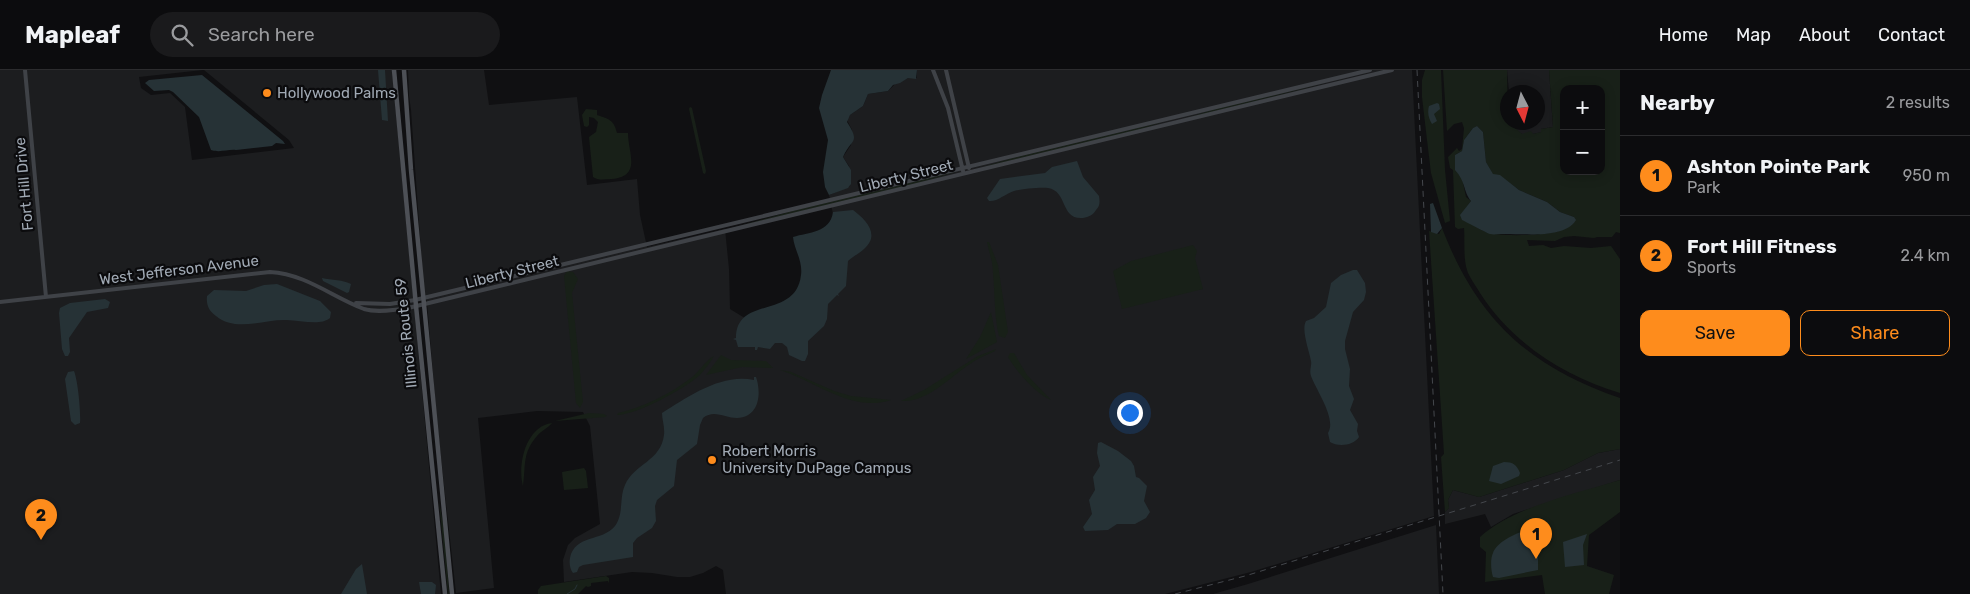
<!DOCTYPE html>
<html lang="en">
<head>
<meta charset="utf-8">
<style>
	body { margin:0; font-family:Rubik,sans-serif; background:#1a1a1c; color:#f1f3f6 }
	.controls { position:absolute; right:15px; top:15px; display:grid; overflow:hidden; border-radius:10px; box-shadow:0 2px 12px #0003 }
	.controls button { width:45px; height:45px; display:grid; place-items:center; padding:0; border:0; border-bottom:1px solid #2c2c2e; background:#0c0c0e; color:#f1f3f6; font:25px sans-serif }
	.compass { position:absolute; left:1500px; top:15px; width:45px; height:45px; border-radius:50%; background:#0c0c0e; box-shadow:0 2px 12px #0003; rotate:174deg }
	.you { position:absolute; left:1129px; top:342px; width:18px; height:18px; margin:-12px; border:4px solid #fff; border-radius:50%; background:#1a73e8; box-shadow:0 0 0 8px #1a73e833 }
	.badge { display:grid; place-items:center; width:32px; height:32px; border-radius:50%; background:#fe8c1c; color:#111; font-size:16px; font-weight:700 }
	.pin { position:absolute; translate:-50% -41px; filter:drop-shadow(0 1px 2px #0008) }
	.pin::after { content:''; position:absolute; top:26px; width:18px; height:15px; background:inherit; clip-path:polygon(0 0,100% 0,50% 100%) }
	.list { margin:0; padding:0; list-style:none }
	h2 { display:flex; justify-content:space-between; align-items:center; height:65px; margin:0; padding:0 20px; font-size:21px }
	h2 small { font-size:16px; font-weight:400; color:#9a9b9e }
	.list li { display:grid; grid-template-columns:32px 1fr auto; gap:15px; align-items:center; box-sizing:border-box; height:80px; padding:0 20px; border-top:1px solid #2c2c2e }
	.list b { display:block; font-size:19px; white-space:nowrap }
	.list p { margin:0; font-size:16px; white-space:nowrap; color:#9a9b9e }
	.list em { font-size:16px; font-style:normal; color:#9a9b9e }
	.actions { display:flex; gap:10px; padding:15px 20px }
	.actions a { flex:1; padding:11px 0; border:1px solid #fe8c1c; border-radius:10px; text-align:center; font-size:18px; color:#fe8c1c }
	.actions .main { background:#fe8c1c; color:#111 }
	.icon { flex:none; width:28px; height:28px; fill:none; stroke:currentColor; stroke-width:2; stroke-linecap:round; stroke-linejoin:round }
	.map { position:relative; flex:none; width:1620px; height:524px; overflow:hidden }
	header { display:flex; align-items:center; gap:30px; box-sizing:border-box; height:70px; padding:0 25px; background:#0c0c0e; border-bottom:1px solid #2c2c2e }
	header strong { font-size:24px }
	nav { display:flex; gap:28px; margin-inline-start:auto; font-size:18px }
	.search { width:350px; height:45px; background:#1a1a1c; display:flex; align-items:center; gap:12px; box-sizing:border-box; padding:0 18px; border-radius:28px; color:#9a9b9e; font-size:19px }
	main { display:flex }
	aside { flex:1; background:#0c0c0e }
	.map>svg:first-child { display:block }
	.built { fill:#1c1d1f }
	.green { fill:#182018; fill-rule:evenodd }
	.water { fill:#263236 }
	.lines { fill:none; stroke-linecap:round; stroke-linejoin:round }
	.stream { stroke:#263236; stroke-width:1 }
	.secondary { stroke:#3f4247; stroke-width:4 }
	.primary { stroke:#4d5056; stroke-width:4.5 }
	.rail { stroke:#44474c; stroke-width:1; stroke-dasharray:6 5; stroke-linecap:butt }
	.poi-dot { fill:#fe8c1c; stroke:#0b0b0d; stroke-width:2 }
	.labels { text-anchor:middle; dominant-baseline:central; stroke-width:4.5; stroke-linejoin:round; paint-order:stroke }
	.poi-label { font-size:15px; fill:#a0a9b4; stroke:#0b0b0d; text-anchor:start }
	.street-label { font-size:15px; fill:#a0a9b4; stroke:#0b0b0d }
</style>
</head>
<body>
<header>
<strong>Mapleaf</strong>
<div class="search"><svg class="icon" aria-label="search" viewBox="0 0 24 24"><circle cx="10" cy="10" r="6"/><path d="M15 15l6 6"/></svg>Search here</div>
<nav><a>Home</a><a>Map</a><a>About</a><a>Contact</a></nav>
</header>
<main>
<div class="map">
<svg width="1620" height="524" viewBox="0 0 1620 524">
	<rect width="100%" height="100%" fill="#101012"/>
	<path class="built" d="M0,0H203L139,7L141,18L151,25L170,23L185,37L192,90L294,78L289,70L204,0H392L441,524H0Z
		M408,0H484L489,35L577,27L587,115L637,109L640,145L647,177L725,159L729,199L730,239L748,250L787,238L837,163L829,125L850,116L849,96L843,87L851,75L852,60L847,50L850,45L863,36L868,24L888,21L895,14L908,8H917V0H1412L1434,446L1251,502L1165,524H726L723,500L716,496L703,503L690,507H677L652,503L632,502L564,512L563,490L568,475L575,468L600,454L590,356L583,342L537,341L478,348L494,518L456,523L437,352L427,232L424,224L411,40L409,26Z
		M1507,0H1549L1553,57L1541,59L1542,62L1533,64H1522L1517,61L1513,53L1538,52V22H1509Z
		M1620,379V410L1513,444L1491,457L1485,444L1445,454V442L1449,438L1448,430L1453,420L1479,427L1564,400L1598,383Z
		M1436,455L1439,524H1213L1248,514Z"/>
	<path class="green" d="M1425,0H1441L1445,100L1450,151L1445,153L1431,103L1427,70L1422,27V10Z
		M1443,0H1507L1508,52L1513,53L1514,57L1522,64L1531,61L1533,64L1541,62V59L1553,57L1549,0H1620V163L1616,162L1612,167H1597L1594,168L1574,166L1564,167L1555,171L1527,170L1529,176L1543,175L1551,178L1564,176L1591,178L1611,176L1620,189V323C1564,306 1512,273 1480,223C1476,216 1469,207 1467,200C1463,187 1465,170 1464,158L1458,159L1455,157L1453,100L1450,98L1448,87L1457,78L1459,81L1462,79L1464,58L1462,52L1454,54L1447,61ZM1564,19H1601V101H1564ZM1477,56L1483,62L1486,92L1493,105L1503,108L1519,120L1547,132L1560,142L1574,147C1571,151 1568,156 1563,159C1553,166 1497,167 1486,162C1477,158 1468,152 1461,145L1471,131L1466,127L1462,108L1455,97V85L1462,81L1464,70L1473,58Z
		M1326,13L1181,50L1212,40Z
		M690,37L692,38L706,101L705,104L703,103L689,39Z
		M586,39L597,40V45C609,49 614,50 617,63H628C628,83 642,106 612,109C605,109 599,111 593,107L589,67L596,62L598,52L594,48L589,47V55L587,57L584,56L582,45Z
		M1163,52L1131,62L976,99L1013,88Z
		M959,101L922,112L728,159L796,140Z
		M1442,158C1477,249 1528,296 1620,328V379L1598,383L1564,400L1479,427L1453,420L1448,430L1449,438L1445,442L1441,387L1444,384L1429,161L1439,164Z
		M987,172H989L998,195L1008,262L1005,268L999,266C994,245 995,224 993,203C993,192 989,182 987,172Z
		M1193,175L1197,181L1195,188L1203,219L1122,239L1113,201L1131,191Z
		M567,201L573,202L578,209L572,223L583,332L580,338L576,333L564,206Z
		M991,242L997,272L966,289L980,267Z
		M996,279L995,281C987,285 978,288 970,294C950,307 927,333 901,331L924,320L978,286Z
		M1010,283H1014L1027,305L1051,330C1037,325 1016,301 1008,287Z
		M721,285L731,290L766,291L773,298L742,297L706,305Z
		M714,286C710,293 705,299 700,305C684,319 637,345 617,345L618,343C644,337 670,324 691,308C700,301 705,291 714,286Z
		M780,300L791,302L834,321L851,326L891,330C852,343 815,311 780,300Z
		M589,343L604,344L607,346L605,347L555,351Z
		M552,353C548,358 541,361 537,366C522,383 526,396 523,416C517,395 526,356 552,353Z
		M584,398L586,401L588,418L564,420L562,402Z
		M1620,410V442L1589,465L1587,496L1614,505L1609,524H1545L1542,505L1485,512L1486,482L1480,477V467C1515,436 1575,424 1620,410Z
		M439,431L445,465L449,524H448Z
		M606,506L609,508V513L608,511L591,513V516L588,517L586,516L578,524H538V520L541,516Z"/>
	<path class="water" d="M378,0H385L388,51L382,50Z
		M831,0H917L916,9L908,8L900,13L893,15L888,21L868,24L863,36L850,45L847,52C861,74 851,68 843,87L851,100V114L848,118L829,125L825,117L823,102L828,70L819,38L822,25Z
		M202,5L283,71L285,74L276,73L272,76L236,80C228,79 220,83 211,80L199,47L173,22L169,20L154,21L145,13L149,10Z
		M1437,33L1439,34L1440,39L1434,44L1437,51L1432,54C1429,49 1427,43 1429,36Z
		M1477,56L1483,62L1486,92L1493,104L1500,105L1519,120L1547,132L1560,142L1574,147L1576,150C1564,170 1521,163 1501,164C1497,164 1494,165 1490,164C1487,163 1464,151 1462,150L1460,145L1471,131C1463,121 1466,112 1455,100V85L1462,81L1464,70L1473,58Z
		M1077,91L1083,107L1099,126C1100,132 1100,136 1096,140C1093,145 1089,147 1083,148C1060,150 1068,121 1048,118C1041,117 1020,119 1014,121C1005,124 997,132 989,131L987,128L1000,109L1045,103L1052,97Z
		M1433,133L1442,158L1437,164L1431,162L1430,134Z
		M853,140C865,149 881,164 864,179C859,184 853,186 848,191L846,216L838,224L839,226L837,225L828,234L827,249L824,256L808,271V284L805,291H802L789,285L787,277L782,273H775L770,279L758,277L757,280H755V277H738L736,270L733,269L736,268C736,225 796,250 801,205C803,191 794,179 793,167C809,162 830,163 833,142Z
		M1353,200H1357L1365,213L1366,222L1364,230L1353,242L1345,271V279L1350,299L1349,316L1354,329L1350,340L1358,354L1357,361L1359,367C1353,376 1338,377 1330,372L1328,363C1337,349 1316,320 1311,306C1309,300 1312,296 1311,291C1309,280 1301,260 1306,251L1314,248L1326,237L1331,213L1341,205Z
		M322,208C331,210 344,210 351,214L349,222L347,223L323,211Z
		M277,214L320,231L331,242L330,248C319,257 298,249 284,250C262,250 235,262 216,246C209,241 206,235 207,226L214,220L246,221L264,215Z
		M105,229L110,232L108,238L87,242L69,268L70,282L68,286H65L62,279L59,243L60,238L70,233Z
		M74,301C78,311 81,343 80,353L75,355L71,351L65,309L68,302Z
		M754,307H756C761,321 761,347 737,348C725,348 714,339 703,348L700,355L697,374L677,390L674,416L657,430L655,436L656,451L652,458L637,468L633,473V487L583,495L579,497L577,502L573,503C570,499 569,493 570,488C575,464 602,472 615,456C624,444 619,428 625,415C634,394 661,391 664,365C665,357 662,350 662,343C688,327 721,303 754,310Z
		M1101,372L1118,381L1131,391L1134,396L1136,407L1139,408L1147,416L1144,431L1150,442L1146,448L1135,454H1117L1108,460L1085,461L1083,457L1092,444L1089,430L1095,420L1093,407L1100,396L1097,383L1098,373Z
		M1504,392C1513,392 1517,395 1520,403L1519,406L1501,414L1489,411L1493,396Z
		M1530,460L1533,473L1538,481V500L1499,508L1493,507C1491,501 1490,489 1493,483C1497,471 1519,461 1530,460Z
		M1587,464L1583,475L1584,495L1565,497L1563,472Z
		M362,494L367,524H341L356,499Z
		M419,512H432L436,515L435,524H421Z"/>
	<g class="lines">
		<path class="stream" d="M567,524L575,519L577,515"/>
		<path class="secondary" d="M25,0L46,227
			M933,0L948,38L963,101
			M946,0L969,98
			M0,232L270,202C306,204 332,227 364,239C377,243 391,240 404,239L1392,0
			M356,233L390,234L415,230L1370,0"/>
		<path class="primary" d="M394,0L416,236L445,524
			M404,0L411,100L452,524"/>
		<path class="rail" d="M1417,0L1443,524
			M1175,524L1245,506L1620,390"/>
	</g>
	<g class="poi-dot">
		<circle cx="267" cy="23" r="5"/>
		<circle cx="712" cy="390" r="5"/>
	</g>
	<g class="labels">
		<g class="poi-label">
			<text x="277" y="23">Hollywood Palms</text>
			<text x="722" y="381">Robert Morris<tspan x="722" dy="17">University DuPage Campus</tspan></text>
		</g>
		<g class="street-label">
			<text transform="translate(906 106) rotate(-14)">Liberty Street</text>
			<text transform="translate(24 114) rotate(-95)">Fort Hill Drive</text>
			<text transform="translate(179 200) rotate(-7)">West Jefferson Avenue</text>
			<text transform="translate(512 202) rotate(-14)">Liberty Street</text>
			<text transform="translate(406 263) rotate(-96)">Illinois Route 59</text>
		</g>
	</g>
</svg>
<div class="controls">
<button>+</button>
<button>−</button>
</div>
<svg class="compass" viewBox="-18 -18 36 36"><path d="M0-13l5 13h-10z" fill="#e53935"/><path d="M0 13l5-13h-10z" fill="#9a9b9e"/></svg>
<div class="you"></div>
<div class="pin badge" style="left:1536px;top:489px">1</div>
<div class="pin badge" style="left:41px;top:470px">2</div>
</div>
<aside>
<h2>Nearby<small>2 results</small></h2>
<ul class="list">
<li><span class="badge">1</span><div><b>Ashton Pointe Park</b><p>Park</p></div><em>950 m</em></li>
<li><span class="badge">2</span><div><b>Fort Hill Fitness</b><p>Sports</p></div><em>2.4 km</em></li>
</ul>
<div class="actions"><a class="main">Save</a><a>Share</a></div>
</aside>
</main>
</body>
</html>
